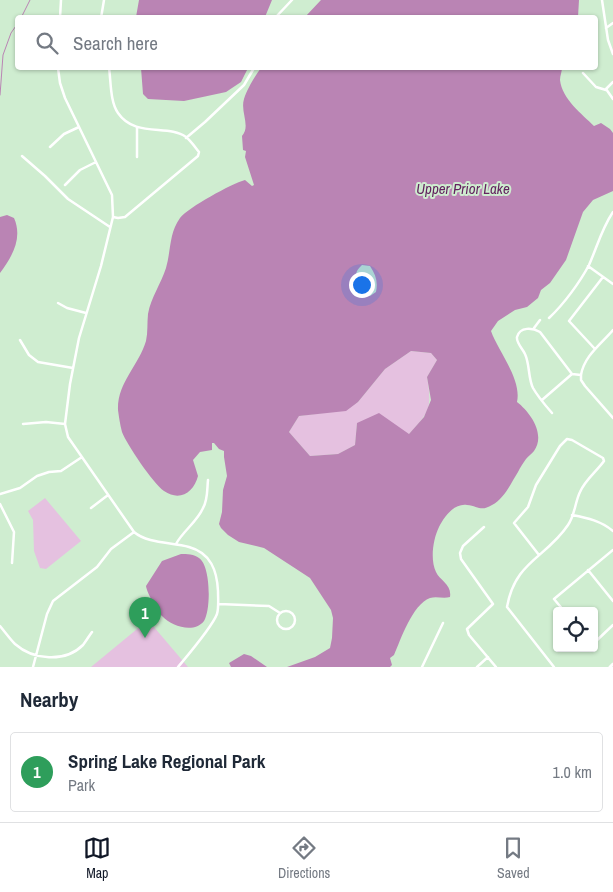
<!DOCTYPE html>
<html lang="en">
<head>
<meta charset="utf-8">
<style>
	body { margin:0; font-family:"Archivo Narrow",sans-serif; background:#f6f6f7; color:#1f2937 }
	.controls { position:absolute; right:15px; bottom:15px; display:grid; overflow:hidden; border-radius:5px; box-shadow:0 1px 4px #0004 }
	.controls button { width:45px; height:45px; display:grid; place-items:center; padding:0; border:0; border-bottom:1px solid #e0e1e3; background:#fff; color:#1f2937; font:25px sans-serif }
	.you { position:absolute; left:361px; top:284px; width:18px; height:18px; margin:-12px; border:4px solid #fff; border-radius:50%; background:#1a73e8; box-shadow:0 0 0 8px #1a73e833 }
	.badge { display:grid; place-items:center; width:32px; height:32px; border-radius:50%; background:#111827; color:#fff; font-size:16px; font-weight:700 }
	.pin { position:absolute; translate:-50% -41px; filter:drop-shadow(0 1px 2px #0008) }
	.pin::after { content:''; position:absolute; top:26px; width:18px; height:15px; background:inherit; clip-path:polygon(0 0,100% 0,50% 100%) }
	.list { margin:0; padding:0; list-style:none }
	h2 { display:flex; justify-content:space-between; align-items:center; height:65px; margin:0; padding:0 20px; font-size:21px }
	h2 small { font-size:16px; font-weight:400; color:#747a83 }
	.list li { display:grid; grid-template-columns:32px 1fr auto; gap:15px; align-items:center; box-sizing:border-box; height:80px; margin:0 10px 10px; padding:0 10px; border:1px solid #e0e1e3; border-radius:5px }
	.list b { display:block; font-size:19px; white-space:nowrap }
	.list p { margin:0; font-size:16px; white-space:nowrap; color:#747a83 }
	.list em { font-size:16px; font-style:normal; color:#747a83 }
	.icon { flex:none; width:28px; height:28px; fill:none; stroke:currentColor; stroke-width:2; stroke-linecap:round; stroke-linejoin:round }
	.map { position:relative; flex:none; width:613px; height:667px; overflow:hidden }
	.search { position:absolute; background:#fff; box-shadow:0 1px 4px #0004; left:15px; right:15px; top:15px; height:55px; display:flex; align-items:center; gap:12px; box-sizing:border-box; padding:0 18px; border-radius:5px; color:#747a83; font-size:19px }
	.sheet { height:155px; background:#fff }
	nav { display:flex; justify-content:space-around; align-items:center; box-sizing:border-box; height:70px; border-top:1px solid #e0e1e3; background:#fff; font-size:14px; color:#747a83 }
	nav a { display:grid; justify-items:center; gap:2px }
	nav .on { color:#111827 }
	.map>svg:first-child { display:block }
	.green { fill:#e5c1e0 }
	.water { fill:#ba84b4; fill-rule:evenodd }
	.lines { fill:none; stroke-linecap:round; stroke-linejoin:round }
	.stream { stroke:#ba84b4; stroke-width:1 }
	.street { stroke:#fff; stroke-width:2.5 }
	.secondary { stroke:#fff; stroke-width:3 }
	.labels { text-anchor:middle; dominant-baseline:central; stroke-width:4; stroke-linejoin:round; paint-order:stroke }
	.water-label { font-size:15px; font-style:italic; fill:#63235f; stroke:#cfedd0 }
</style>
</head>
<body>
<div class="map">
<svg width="613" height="667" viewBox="0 0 613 667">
	<rect width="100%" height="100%" fill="#cfedd0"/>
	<path class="green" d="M411,351L431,353L437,360L427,377C432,408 430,411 409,434L357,423L355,445L338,454L310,456L289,432L299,416L346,410L358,402L385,369Z
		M45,498L81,541L46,569L40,568L34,551L33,520L28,511Z
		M148,620L188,667H91Z"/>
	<path class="water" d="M139,0H272L265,17H136Z
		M321,0H579L578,17H305Z
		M141,68H248L241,82L226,92L184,101L148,99L143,94Z
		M261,68H562C562,71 560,76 560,80C562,99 582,114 594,126L601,123L610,129L613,133V191L593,200L583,212L566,260L550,283L541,290L538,298L527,307L515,310L498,321L491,331C498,351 522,379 517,402C530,412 546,434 534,451C532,454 528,456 526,459C523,463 520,468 518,472C511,483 504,499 492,505C481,512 478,506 467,505C454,503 444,517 439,527C433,539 430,560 436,572C440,581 452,584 450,597C443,599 437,596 430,598C412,605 401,639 394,655L390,658L392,665L390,667H287L315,657L330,648L332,638L333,618L331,610L310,578L264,548L239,542L228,535L221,528L219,524L222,512L223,490L227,476L224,457V451L219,449L214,443H212V450L200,452L193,460L198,476C194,492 180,502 164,491C153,483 127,445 122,432C120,425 119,417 118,410C117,383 139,365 146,341C148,332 147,323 148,314C151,297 161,284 166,268C171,251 169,233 180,218C189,207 231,184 245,180L252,186L254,185L245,157L246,151L243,150L242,136C251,126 240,112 244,99C247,89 255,76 261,68ZM362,265L370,266C376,275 378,282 376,292L370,296C364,293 353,280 357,271C358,269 360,267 362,265ZM411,351L431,353L437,360L427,377L431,400L424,417L409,434L379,413L357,423L355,445L338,454L310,456L289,432L299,416L346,411L358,402L385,369Z
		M7,215L14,218C23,238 12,257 0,273V217Z
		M181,554C187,554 194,554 199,558C211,566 211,610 204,621C194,634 171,626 162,616C157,611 147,593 146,586L162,561Z
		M244,654L251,656L267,667H231L229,663Z"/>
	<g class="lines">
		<path class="stream" d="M21,18L30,0
			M0,95L3,55L11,33L18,23"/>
		<path class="street" d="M602,0L608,40L613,54
			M60,18L61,0
			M101,18L104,0
			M275,18L292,0
			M606,28L613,23
			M58,68L60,83L65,98L112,195L113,217L101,266L79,338L70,384L65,424L68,437L134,532C148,544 172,542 189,547C211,553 217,571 218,591C218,599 219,607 217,614C212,627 188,655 178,667
			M109,68C111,81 110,102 118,113C135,138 168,124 186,137C191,141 195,147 199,152L198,156L125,217L118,218L113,217
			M583,73L596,87L606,90
			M613,82L606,89L613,99
			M186,138L205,122L244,85L254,68
			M50,147L64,134L79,127
			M22,156L45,176L68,199L110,227
			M137,157V127
			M65,185L80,170L96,162
			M588,266L613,284
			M58,303L67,308L86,313
			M549,318C564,304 580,282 589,265C597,247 602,228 613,212
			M534,328L540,320
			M20,340L29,355L38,362L73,368
			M595,349L569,321L603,277
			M581,375V380L585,386L613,418
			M542,400L572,374L581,375C584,356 601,344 613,330
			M552,413C545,405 538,397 533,388C528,378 530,365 525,354C523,349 516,343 517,337C520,326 533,328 540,332L572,374
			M23,424L46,422L65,424
			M0,494L20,488L37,476L49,472L61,471L82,457
			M0,504L14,532L12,563
			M91,508L108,495
			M572,515C588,518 601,521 613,531
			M484,527L463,546L460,553L461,559L493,604L467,629L469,635L496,667
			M176,544C183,531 197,522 203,508C208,500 207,489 208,480
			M539,555L514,523L528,507L536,485L560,446L567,439L572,440L603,458L604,461C597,471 585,480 580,492C575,502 575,515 568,525C546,558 515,561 507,607L554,667
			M588,570L613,601
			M219,604L269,606L280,613
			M277 620a9 9 0 1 1 18 0a9 9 0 1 1-18 0Z
			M564,611L554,599L613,550
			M0,626C5,632 10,639 15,644C33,660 65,663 83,645C86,641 89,636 92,632
			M594,643L613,625
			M33,667L47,614L53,601L97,567L111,549L134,532
			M422,667L443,623
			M477,667L488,657"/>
		<path class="secondary" d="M610,667L613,664"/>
	</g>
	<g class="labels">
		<g class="water-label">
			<text x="463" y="188">Upper Prior Lake</text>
		</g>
	</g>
</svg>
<div class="controls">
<button><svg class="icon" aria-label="locate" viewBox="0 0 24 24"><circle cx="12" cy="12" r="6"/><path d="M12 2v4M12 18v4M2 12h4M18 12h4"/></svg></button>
</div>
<div class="you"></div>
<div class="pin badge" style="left:145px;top:638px;background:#2e9e5b">1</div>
<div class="search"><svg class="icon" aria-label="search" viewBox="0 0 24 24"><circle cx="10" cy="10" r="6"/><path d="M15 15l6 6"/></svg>Search here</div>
</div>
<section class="sheet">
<h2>Nearby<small></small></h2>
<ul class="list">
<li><span class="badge" style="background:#2e9e5b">1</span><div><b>Spring Lake Regional Park</b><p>Park</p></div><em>1.0 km</em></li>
</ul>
</section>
<nav>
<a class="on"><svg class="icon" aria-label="map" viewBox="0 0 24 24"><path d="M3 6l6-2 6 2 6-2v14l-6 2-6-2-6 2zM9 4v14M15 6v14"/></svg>Map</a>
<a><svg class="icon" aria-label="directions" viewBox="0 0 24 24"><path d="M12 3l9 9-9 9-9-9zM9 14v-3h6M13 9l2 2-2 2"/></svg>Directions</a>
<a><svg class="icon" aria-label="saved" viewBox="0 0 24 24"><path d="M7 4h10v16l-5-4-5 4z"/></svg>Saved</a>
</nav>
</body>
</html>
